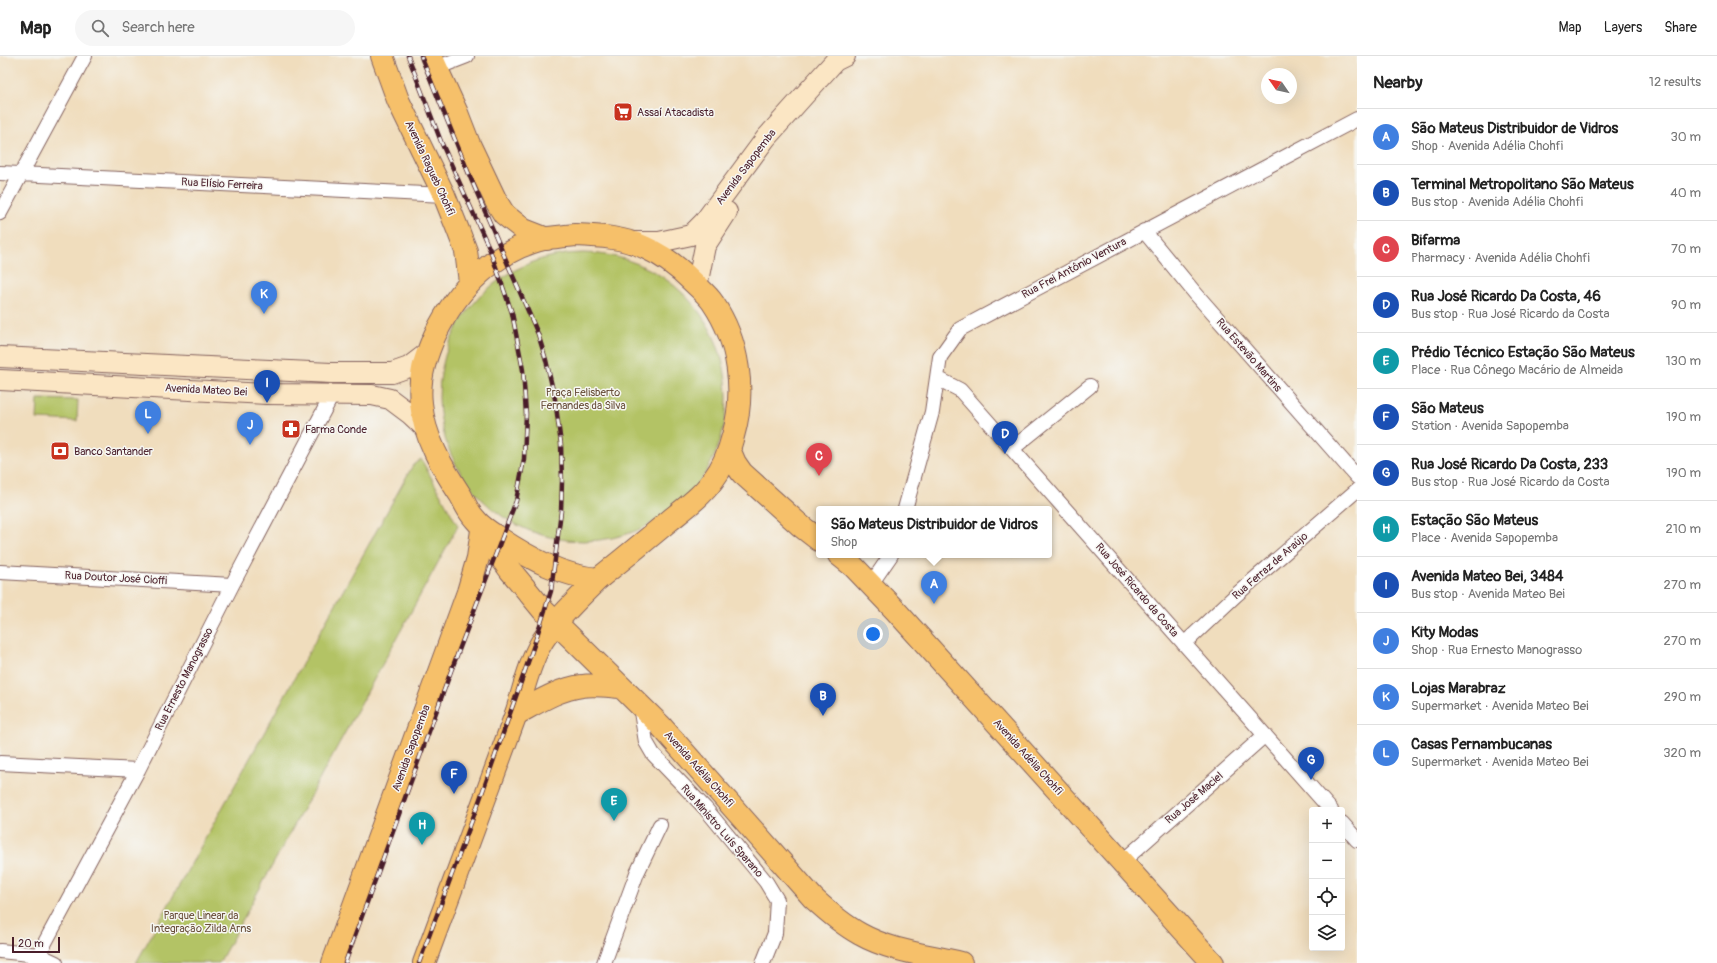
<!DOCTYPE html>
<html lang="en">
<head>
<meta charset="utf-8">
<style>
	body { margin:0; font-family:Pangolin,sans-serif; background:#f6f6f6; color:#222 }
	.controls { position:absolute; right:12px; bottom:12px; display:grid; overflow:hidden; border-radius:4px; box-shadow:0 4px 16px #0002 }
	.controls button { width:36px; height:36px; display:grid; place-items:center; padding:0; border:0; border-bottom:1px solid #e0e0e0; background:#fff; color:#222; font:20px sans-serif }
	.compass { position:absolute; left:1261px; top:12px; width:36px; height:36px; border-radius:50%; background:#fff; box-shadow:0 4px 16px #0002; rotate:304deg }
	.scale { position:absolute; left:12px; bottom:10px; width:48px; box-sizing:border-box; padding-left:4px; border:2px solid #4a1f2b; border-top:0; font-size:11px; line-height:14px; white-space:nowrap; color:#4a1f2b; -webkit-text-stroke:3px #f6f6f2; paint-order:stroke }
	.you { position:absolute; left:873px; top:578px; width:14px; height:14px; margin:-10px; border:3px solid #fff; border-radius:50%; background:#1a73e8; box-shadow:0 0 0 6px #1a73e833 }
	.badge { display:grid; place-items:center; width:26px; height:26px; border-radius:50%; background:#1a73e8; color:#fff; font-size:13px; font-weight:700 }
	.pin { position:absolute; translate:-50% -33px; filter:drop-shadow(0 1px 2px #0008) }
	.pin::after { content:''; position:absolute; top:21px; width:14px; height:12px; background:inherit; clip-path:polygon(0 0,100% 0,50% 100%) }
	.popup { position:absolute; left:816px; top:450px; width:236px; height:52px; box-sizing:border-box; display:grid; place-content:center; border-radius:4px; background:#fff; filter:drop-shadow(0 1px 3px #0005); font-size:13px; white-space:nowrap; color:#767676 }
	.popup b { font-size:15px; color:#222 }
	.popup::after { content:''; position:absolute; left:50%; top:100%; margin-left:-8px; border:8px solid transparent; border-top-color:#fff }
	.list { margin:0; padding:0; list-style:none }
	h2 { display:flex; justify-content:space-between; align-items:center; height:52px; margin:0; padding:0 16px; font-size:17px }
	h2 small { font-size:13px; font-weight:400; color:#767676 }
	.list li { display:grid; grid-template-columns:26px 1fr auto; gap:12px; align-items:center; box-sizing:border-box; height:56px; padding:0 16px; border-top:1px solid #e0e0e0 }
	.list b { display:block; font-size:15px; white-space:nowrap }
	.list p { margin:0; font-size:13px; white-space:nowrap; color:#767676 }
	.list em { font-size:13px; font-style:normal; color:#767676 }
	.icon { flex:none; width:22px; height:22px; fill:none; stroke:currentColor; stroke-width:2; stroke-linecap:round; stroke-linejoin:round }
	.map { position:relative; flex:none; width:1357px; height:907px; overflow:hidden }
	header { display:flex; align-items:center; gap:24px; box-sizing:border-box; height:56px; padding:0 20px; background:#fff; border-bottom:1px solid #e0e0e0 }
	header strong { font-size:19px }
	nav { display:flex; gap:22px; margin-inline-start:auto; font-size:14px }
	.search { width:280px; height:36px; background:#f6f6f6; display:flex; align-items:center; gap:10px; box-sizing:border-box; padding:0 14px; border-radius:22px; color:#767676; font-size:15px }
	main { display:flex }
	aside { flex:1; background:#fff }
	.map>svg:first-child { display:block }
	.green { fill:#b3c365; stroke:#7e7148 }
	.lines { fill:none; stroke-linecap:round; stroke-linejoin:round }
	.minor-casing { stroke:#84625e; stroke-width:16 }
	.secondary-casing { stroke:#84625e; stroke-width:22 }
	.primary-casing { stroke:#84625e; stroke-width:24 }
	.trunk-casing { stroke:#84625e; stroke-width:24 }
	.minor { stroke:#fff; stroke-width:14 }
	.secondary { stroke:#fbe6c4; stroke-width:20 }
	.primary { stroke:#f6c06b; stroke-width:22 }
	.trunk { stroke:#f6c06b; stroke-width:22 }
	.rail-casing { stroke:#4a1f2b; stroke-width:4.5 }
	.rail { stroke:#f6f6f2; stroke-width:3; stroke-dasharray:9; stroke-linecap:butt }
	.labels { text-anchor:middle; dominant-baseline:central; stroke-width:3; stroke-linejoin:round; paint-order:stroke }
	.poi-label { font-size:11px; fill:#4a1f2b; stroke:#f6f6f2; text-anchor:start }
	.street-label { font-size:11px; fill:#4a1f2b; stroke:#f6f6f2 }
	.park-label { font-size:11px; fill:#6a503c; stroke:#f6f6f2 }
</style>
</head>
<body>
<header>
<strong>Map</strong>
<div class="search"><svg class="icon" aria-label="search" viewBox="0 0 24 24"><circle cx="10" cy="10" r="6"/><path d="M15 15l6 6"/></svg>Search here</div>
<nav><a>Map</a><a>Layers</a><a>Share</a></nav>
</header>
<main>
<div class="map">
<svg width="1357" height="907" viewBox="0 0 1357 907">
	<rect width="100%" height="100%" fill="#f6f6f2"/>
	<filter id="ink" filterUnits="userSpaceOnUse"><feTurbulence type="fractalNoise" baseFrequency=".025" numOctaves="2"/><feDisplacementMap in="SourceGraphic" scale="8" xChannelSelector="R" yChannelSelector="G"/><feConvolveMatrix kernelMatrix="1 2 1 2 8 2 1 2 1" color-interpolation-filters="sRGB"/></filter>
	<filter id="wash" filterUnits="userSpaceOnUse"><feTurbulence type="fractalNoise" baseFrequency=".012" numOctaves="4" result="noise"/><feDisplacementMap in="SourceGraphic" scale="16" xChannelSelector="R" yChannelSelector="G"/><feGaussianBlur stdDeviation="0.9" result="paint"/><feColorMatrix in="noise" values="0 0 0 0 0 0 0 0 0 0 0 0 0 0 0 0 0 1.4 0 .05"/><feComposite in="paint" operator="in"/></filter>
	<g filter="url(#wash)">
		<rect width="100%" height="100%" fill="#f0ddbd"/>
		<path class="green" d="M439 341a144 144 0 1 1 288 0a144 144 0 1 1-288 0Z
			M38,343L78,344L77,365L37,363Z
			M421,403L458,470L219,907H136L413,409Z"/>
	</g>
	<g filter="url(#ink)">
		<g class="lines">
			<defs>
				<path id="minor" d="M436,12L467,0
					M0,117L444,139
					M0,157L85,0
					M1144,175L1195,237L1357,421
					M937,322L960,334L1331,754
					M1012,393L1090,330
					M905,453L932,356L940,301L960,273L1357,63
					M0,516L232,529
					M871,528L891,499
					M1184,588L1236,539L1357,434
					M640,650L646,686L653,698L705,752L766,826L777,844L775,877L763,907
					M0,707L138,714
					M1342,767L1357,784
					M1122,806L1265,679
					M0,895L39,899L56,907
					M34,907L138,714L232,529L332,339
					M604,907L637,817L660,769"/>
				<path id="secondary" d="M632,186H659L691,179L704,166L766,82L835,5L845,0
					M697,230L705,190L727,156
					M0,301L331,317H392L409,311L426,298
					M0,324L266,338L372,339L390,343L410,358L425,372"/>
				<path id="primary" d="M333,907L468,536L478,502L482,474
					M424,907L516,658C523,636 528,611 539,591C551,568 580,541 598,523"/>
				<path id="trunk" d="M382,0L398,44L444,139L458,174L466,195L470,226
					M431,0L457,57L469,88L496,145L504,158L524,174L547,183
					M575,179C599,180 623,181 646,192C664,200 678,211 692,225C699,232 708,239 713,247C739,285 746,336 733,380C729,396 723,411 713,424C702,440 684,453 669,465C645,485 622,504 598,523C562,520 529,502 499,482C491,477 481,471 475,463C469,457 465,448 461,440C442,411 424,382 421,347C418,323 425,301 435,279C457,233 495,193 548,182C556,181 566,180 575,179Z
					M729,393L735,407L742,417L801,470L819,484
					M485,479L510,514L543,554L660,669L813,842C827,855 842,868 860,878C890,895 928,899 961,907
					M839,499L854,511L896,555L1213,907
					M516,658C537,647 558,633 582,630C594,628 607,630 620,631"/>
			</defs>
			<use href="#minor" class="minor-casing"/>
			<use href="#secondary" class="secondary-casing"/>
			<use href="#primary" class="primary-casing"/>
			<use href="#trunk" class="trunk-casing"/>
			<use href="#minor" class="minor"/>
			<use href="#secondary" class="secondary"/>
			<use href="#primary" class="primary"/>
			<use href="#trunk" class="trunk"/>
			<defs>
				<path id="rail" d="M345,907L451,615L516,445L524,403L526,358L523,314L512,257L490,194L442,88L408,0
					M419,907L480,743L534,589L551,535L561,455L562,426L561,388L555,343L546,304L538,278L471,123L421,0"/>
			</defs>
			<use href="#rail" class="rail-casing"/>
			<use href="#rail" class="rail"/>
		</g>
	</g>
	<defs>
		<symbol id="supermarket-square" viewBox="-11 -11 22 22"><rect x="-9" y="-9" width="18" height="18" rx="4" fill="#c8321e" stroke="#f6f6f2"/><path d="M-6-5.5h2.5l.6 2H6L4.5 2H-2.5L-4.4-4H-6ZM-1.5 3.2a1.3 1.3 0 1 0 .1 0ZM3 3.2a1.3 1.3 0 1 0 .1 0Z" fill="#fff"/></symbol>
		<symbol id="pharmacy-square" viewBox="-11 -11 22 22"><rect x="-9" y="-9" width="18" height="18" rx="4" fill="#c8321e" stroke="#f6f6f2"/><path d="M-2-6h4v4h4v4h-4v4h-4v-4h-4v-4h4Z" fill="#fff"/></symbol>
		<symbol id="bank-square" viewBox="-11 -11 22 22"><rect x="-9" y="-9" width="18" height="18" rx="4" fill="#c8321e" stroke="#f6f6f2"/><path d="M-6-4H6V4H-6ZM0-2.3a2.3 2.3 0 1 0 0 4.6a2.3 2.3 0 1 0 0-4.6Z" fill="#fff"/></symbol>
	</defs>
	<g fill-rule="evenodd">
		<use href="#supermarket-square" x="612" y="45" width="22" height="22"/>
		<use href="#pharmacy-square" x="280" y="362" width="22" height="22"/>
		<use href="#bank-square" x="49" y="384" width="22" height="22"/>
	</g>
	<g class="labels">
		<g class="poi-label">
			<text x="637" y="56">Assaí Atacadista</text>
			<text x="305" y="373">Farma Conde</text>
			<text x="74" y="395">Banco Santander</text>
		</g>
		<g class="street-label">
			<text transform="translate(746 111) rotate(-53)">Avenida Sapopemba</text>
			<text transform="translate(430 112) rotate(65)">Avenida Ragueb Chohfi</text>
			<text transform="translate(222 128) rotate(3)">Rua Elísio Ferreira</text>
			<text transform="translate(1074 212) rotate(-28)">Rua Frei Antônio Ventura</text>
			<text transform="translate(1249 299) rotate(49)">Rua Estevão Martins</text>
			<text transform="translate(206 334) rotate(3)">Avenida Mateo Bei</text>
			<text transform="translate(1270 510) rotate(-41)">Rua Ferraz de Araújo</text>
			<text transform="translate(116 522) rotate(3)">Rua Doutor José Cioffi</text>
			<text transform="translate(1137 534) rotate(49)">Rua José Ricardo da Costa</text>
			<text transform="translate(184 623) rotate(-63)">Rua Ernesto Manograsso</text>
			<text transform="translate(411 692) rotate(-70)">Avenida Sapopemba</text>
			<text transform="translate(1028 701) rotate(48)">Avenida Adélia Chohfi</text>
			<text transform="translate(699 713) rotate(48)">Avenida Adélia Chohfi</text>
			<text transform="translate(1194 742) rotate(-41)">Rua José Maciel</text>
			<text transform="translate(722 775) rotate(49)">Rua Ministro Luís Sparano</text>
		</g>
		<g class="park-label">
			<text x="583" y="336">Praça Felisberto<tspan x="583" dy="13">Fernandes da Silva</tspan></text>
			<text x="201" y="859">Parque Linear da<tspan x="201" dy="13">Integração Zilda Arns</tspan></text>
		</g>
	</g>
</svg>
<div class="controls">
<button>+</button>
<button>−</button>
<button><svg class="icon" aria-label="locate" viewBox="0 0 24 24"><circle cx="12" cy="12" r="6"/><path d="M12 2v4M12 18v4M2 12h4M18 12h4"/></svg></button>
<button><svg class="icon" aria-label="layers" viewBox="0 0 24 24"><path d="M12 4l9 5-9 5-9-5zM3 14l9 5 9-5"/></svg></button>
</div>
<svg class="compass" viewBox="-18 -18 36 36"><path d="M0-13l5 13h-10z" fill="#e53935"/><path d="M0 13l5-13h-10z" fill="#767676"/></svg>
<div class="scale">20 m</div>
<div class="you"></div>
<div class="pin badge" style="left:934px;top:548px;background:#3f7fe0">A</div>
<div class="popup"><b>São Mateus Distribuidor de Vidros</b>Shop</div>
<div class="pin badge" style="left:823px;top:660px;background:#1a4fb4">B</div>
<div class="pin badge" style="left:819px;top:420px;background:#e0444e">C</div>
<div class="pin badge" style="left:1005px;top:398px;background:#1a4fb4">D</div>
<div class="pin badge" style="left:614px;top:765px;background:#0f9aa8">E</div>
<div class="pin badge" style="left:454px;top:738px;background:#1a4fb4">F</div>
<div class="pin badge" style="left:1311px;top:724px;background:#1a4fb4">G</div>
<div class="pin badge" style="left:422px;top:789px;background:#0f9aa8">H</div>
<div class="pin badge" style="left:267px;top:347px;background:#1a4fb4">I</div>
<div class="pin badge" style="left:250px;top:389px;background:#3f7fe0">J</div>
<div class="pin badge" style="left:264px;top:258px;background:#3f7fe0">K</div>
<div class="pin badge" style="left:148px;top:378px;background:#3f7fe0">L</div>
</div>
<aside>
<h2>Nearby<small>12 results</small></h2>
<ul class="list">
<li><span class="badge" style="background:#3f7fe0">A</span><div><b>São Mateus Distribuidor de Vidros</b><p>Shop · Avenida Adélia Chohfi</p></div><em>30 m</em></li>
<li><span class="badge" style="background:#1a4fb4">B</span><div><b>Terminal Metropolitano São Mateus</b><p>Bus stop · Avenida Adélia Chohfi</p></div><em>40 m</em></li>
<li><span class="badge" style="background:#e0444e">C</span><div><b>Bifarma</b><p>Pharmacy · Avenida Adélia Chohfi</p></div><em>70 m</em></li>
<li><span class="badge" style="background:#1a4fb4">D</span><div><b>Rua José Ricardo Da Costa, 46</b><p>Bus stop · Rua José Ricardo da Costa</p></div><em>90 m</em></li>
<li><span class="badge" style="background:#0f9aa8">E</span><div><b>Prédio Técnico Estação São Mateus</b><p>Place · Rua Cônego Macário de Almeida</p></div><em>130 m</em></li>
<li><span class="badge" style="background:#1a4fb4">F</span><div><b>São Mateus</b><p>Station · Avenida Sapopemba</p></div><em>190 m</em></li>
<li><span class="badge" style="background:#1a4fb4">G</span><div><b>Rua José Ricardo Da Costa, 233</b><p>Bus stop · Rua José Ricardo da Costa</p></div><em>190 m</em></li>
<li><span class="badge" style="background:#0f9aa8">H</span><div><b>Estação São Mateus</b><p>Place · Avenida Sapopemba</p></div><em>210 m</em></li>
<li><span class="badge" style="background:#1a4fb4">I</span><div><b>Avenida Mateo Bei, 3484</b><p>Bus stop · Avenida Mateo Bei</p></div><em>270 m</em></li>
<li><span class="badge" style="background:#3f7fe0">J</span><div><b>Kity Modas</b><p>Shop · Rua Ernesto Manograsso</p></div><em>270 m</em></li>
<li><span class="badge" style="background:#3f7fe0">K</span><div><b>Lojas Marabraz</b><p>Supermarket · Avenida Mateo Bei</p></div><em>290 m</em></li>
<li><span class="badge" style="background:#3f7fe0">L</span><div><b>Casas Pernambucanas</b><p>Supermarket · Avenida Mateo Bei</p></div><em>320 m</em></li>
</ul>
</aside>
</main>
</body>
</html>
